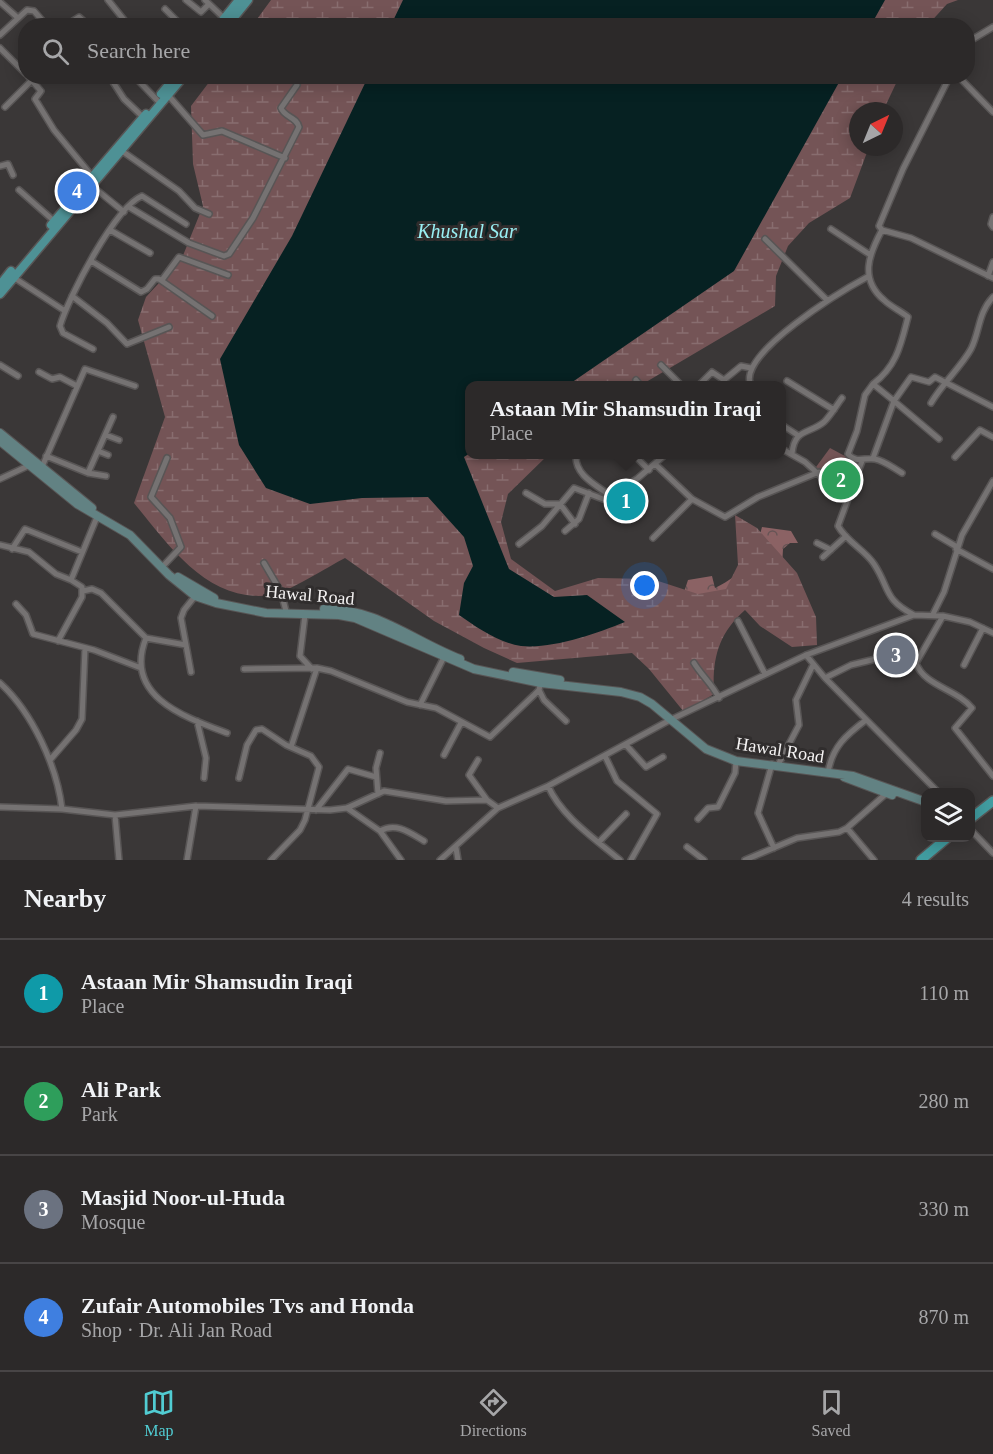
<!DOCTYPE html>
<html lang="en">
<head>
<meta charset="utf-8">
<style>
	body { margin:0; font-family:Georgia,serif; background:#343131; color:#f1f3f6 }
	.controls { position:absolute; right:18px; bottom:18px; display:grid; overflow:hidden; border-radius:12px; box-shadow:0 3px 15px #0003 }
	.controls button { width:54px; height:54px; display:grid; place-items:center; padding:0; border:0; border-bottom:2px solid #484546; background:#2c2929; color:#f1f3f6; font:30px sans-serif }
	.compass { position:absolute; left:849px; top:102px; width:54px; height:54px; border-radius:50%; background:#2c2929; box-shadow:0 3px 15px #0003; rotate:43deg }
	.you { position:absolute; left:645px; top:586px; width:21px; height:21px; margin:-15px; border:4px solid #fff; border-radius:50%; background:#1a73e8; box-shadow:0 0 0 9px #1a73e833 }
	.badge { display:grid; place-items:center; width:39px; height:39px; border-radius:50%; background:#51ccd2; color:#fff; font-size:20px; font-weight:700 }
	.pin { position:absolute; translate:-50% -50%; border:3px solid #fff; box-shadow:0 2px 6px #0006 }
	.popup { position:absolute; left:465px; top:381px; width:321px; height:78px; box-sizing:border-box; display:grid; place-content:center; border-radius:12px; background:#2c2929; filter:drop-shadow(0 2px 4px #0005); font-size:20px; white-space:nowrap; color:#a6a6a8 }
	.popup b { font-size:22px; color:#f1f3f6 }
	.popup::after { content:''; position:absolute; left:50%; top:100%; margin-left:-12px; border:12px solid transparent; border-top-color:#2c2929 }
	.list { margin:0; padding:0; list-style:none }
	h2 { display:flex; justify-content:space-between; align-items:center; height:78px; margin:0; padding:0 24px; font-size:26px }
	h2 small { font-size:20px; font-weight:400; color:#a6a6a8 }
	.list li { display:grid; grid-template-columns:39px 1fr auto; gap:18px; align-items:center; box-sizing:border-box; height:108px; padding:0 24px; border-top:2px solid #484546 }
	.list b { display:block; font-size:22px; white-space:nowrap }
	.list p { margin:0; font-size:20px; white-space:nowrap; color:#a6a6a8 }
	.list em { font-size:20px; font-style:normal; color:#a6a6a8 }
	.icon { flex:none; width:33px; height:33px; fill:none; stroke:currentColor; stroke-width:2; stroke-linecap:round; stroke-linejoin:round }
	.map { position:relative; flex:none; width:993px; height:860px; overflow:hidden }
	.search { position:absolute; background:#2c2929; box-shadow:0 3px 15px #0003; left:18px; right:18px; top:18px; height:66px; display:flex; align-items:center; gap:15px; box-sizing:border-box; padding:0 21px; border-radius:24px; color:#a6a6a8; font-size:22px }
	.sheet { height:510px; background:#2c2929 }
	nav { display:flex; justify-content:space-around; align-items:center; box-sizing:border-box; height:84px; border-top:2px solid #484546; background:#2c2929; font-size:16px; color:#a6a6a8 }
	nav a { display:grid; justify-items:center; gap:3px }
	nav .on { color:#51ccd2 }
	.map>svg:first-child { display:block }
	.forest { fill:url(#forest-crowns) }
	.wetland { fill:url(#wetland-marsh) }
	.park { fill:#745456 }
	.water { fill:#062122 }
	.lines { fill:none; stroke-linecap:round; stroke-linejoin:round }
	.minor-casing { stroke:#585555; stroke-width:8 }
	.secondary-casing { stroke:#585555; stroke-width:10 }
	.primary-casing { stroke:#585555; stroke-width:11 }
	.trunk-casing { stroke:#585555; stroke-width:12 }
	.minor { stroke:#757272; stroke-width:5 }
	.secondary { stroke:#628283; stroke-width:8 }
	.primary { stroke:#4e9195; stroke-width:8 }
	.trunk { stroke:#419ca0; stroke-width:9 }
	.labels { text-anchor:middle; dominant-baseline:central; stroke-width:6; stroke-linejoin:round; paint-order:stroke }
	.street-label { font-size:18px; fill:#f4f2f2; stroke:#302d2d }
	.water-label { font-size:20px; font-style:italic; fill:#99eff3; stroke:#302d2d }
</style>
</head>
<body>
<div class="map">
<svg width="993" height="860" viewBox="0 0 993 860">
	<defs>
		<pattern id="forest-crowns" width="20" height="18" patternUnits="userSpaceOnUse" patternTransform="scale(1.5)"><rect width="20" height="18" fill="#8b6264"/><path d="M2 6a3 3 0 1 1 6 0M12 15a3 3 0 1 1 6 0" fill="none" stroke="#675455"/></pattern>
		<pattern id="wetland-marsh" width="20" height="14" patternUnits="userSpaceOnUse" patternTransform="scale(1.5)"><rect width="20" height="14" fill="#745456"/><path d="M1 5h8M5 5V1M11 12h8M15 12V8" fill="none" stroke="#886d6f"/></pattern>
	</defs>
	<rect width="100%" height="100%" fill="#3a3737"/>
	<path class="forest" d="M762,527L791,531L798,543H790L783,549L782,567L748,606L681,601L688,580L712,576L715,588C745,573 754,559 762,527Z"/>
	<path class="wetland" d="M271,0H958L947,4L927,26H252Z
		M213,77H899L883,111H858V147H869L850,198L809,223L788,246L776,276L775,306L641,385L470,386V454L548,455L508,494L501,522L511,559L555,591L598,578L652,579L698,594L726,589L738,565L735,515L757,528L797,573L816,617L817,645L792,647L760,626L745,610C718,634 712,659 714,694L684,712L649,669L632,653L517,663L484,648L434,621L345,558C329,566 287,593 271,595C209,604 169,546 134,503L165,417L138,320L146,297L182,258L203,206L193,164L191,106Z"/>
	<path class="park" d="M830,448L858,463L845,493L816,467Z"/>
	<path class="water" d="M403,0H885L871,25H391Z
		M368,77H842L734,271L568,385L470,386V453L464,457L509,569L554,597L587,595L625,622C595,634 553,649 521,646C499,643 476,627 459,615L464,583L473,566L464,537L428,497L362,498L310,504L266,488L239,445L220,359L292,236Z"/>
	<g class="lines">
		<defs>
			<path id="minor" d="M108,0L129,26
				M186,0L201,12L209,4
				M205,0L224,18
				M0,2L18,18
				M165,9L182,26
				M930,24L932,26
				M65,26L79,17L89,26
				M0,35L27,10L34,11L47,26
				M968,42L993,27
				M0,48L26,74
				M28,76L41,91L35,99L54,130L92,176
				M134,76L157,100
				M958,76L993,112
				M113,82L124,99L143,117
				M168,95L203,135L222,131L285,158
				M5,107L32,80
				M122,151L179,191L195,208L209,214
				M0,166L8,164L13,175
				M92,186L124,212
				M19,190L54,221
				M129,207L189,243L224,256L229,254L253,218L299,127C297,117 284,117 281,108L297,85
				M993,217L991,224L993,227
				M831,229L869,254
				M110,230L150,253
				M882,230L911,238L993,278
				M765,239L827,300
				M91,261L141,292L147,289L155,279H159L212,316
				M988,276L993,262
				M13,277L65,311
				M162,280L179,257L228,275
				M72,296L107,323L127,344L169,327
				M93,349L63,333L60,326C68,298 115,207 142,196L186,224
				M0,365L18,376
				M661,365L682,386
				M39,372L52,379L60,377L77,386
				M636,380L641,386
				M787,381L834,410
				M873,384C897,366 901,344 908,317C901,311 891,307 884,300C859,279 869,254 882,230L879,226L903,169L950,76
				M698,386L712,372L724,380L741,366L751,368
				M751,386C735,354 845,289 869,276
				M931,403C942,384 961,367 971,349C980,331 978,313 993,297
				M782,425L799,436
				M106,435L119,440
				M782,449L805,462L846,499
				M98,451L108,455
				M576,454C574,475 596,485 611,496
				M633,454L649,470
				M792,454C794,428 810,434 824,422C831,415 836,406 842,398
				M46,456L88,473L106,476
				M955,457L980,430L993,437
				M873,458L894,401L939,439
				M862,461L838,526C847,542 865,550 874,564C890,588 883,599 914,615
				M655,464L692,499L725,517L758,497L819,472
				M41,469L85,369L135,386
				M88,473L113,417
				M902,473C893,468 885,461 875,459C865,457 856,464 848,454L857,431L865,395L873,384L894,401L911,377L929,382L935,377L993,407
				M0,479L30,465
				M526,493L545,504H560L575,524
				M565,531L579,519L589,493
				M935,534L957,547
				M653,538L692,499
				M817,543L831,550
				M519,544L542,526L574,488L603,499L607,498L638,478L666,454
				M0,545L29,552L56,574L71,580
				M12,549L25,529L82,552
				M956,549L993,569
				M823,557L846,536
				M264,563L281,592L286,611
				M165,564L181,547L170,518L151,497L167,458
				M83,591L92,589L101,593L146,638
				M16,604L26,615L33,634L94,650L141,668
				M933,614L944,592L962,535L993,481
				M305,615L300,656L312,669
				M943,616L916,663C924,686 957,689 972,708L955,728L993,776
				M738,621L765,674
				M58,641L82,597V587L71,580L97,517
				M186,645L146,638C123,696 184,717 227,733
				M806,655L825,678L938,792
				M694,663C702,676 712,684 719,698
				M964,665L983,628
				M244,669L317,668L331,671L407,702L436,708L490,737L534,695L539,690L541,681
				M191,672L181,618L184,610L196,595
				M825,678L851,665L884,657
				M0,683C32,712 57,766 62,809
				M539,690L544,700L566,721
				M420,705L445,655
				M197,721L206,758L204,778
				M626,745L646,767L663,757
				M291,747L317,668
				M444,755L461,723
				M605,756L617,781L657,814L631,860
				M50,760L76,730L82,719L85,648
				M478,760L469,775L487,800
				M772,764L758,813L774,848
				M778,765L799,725L796,700L813,665
				M828,773C832,747 846,735 866,720
				M239,778L247,745L256,730L262,729L286,745L311,756L319,767L305,820L300,830L271,860
				M548,786C562,817 594,838 620,860
				M378,794L376,768L380,753
				M0,807L62,809L115,815L196,806L330,810L347,808L384,791L446,801L487,800L498,808
				M347,808L380,831L401,860
				M316,810L348,769L376,777
				M115,815L119,860
				M698,819L708,808L718,807L735,773L736,761
				M847,828L874,860
				M970,829L993,853
				M380,831C396,822 409,832 424,841
				M599,842L626,814
				M687,847L704,860
				M456,848L458,860
				M187,860L196,806
				M440,860L498,808L548,786L670,720L806,655L914,615L943,616L970,622L993,633
				M745,860L797,838L839,832L847,828L888,792"/>
			<path id="secondary" d="M0,433L92,508
				M0,441L77,504L130,535L169,575L195,596L216,603L266,613L339,615L355,618L474,669L541,683L621,692L640,697L652,704L706,749L736,761L853,776L926,802
				M178,577L214,598
				M324,609C374,607 415,642 460,659
				M513,672L560,680
				M844,777L892,795"/>
			<path id="primary" d="M218,26L239,0
				M227,26L248,0
				M161,94L176,76
				M51,225L146,114
				M0,285L11,271
				M0,294L184,76"/>
			<path id="trunk" d="M970,819L993,801
				M921,860L947,838"/>
		</defs>
		<use href="#minor" class="minor-casing"/>
		<use href="#secondary" class="secondary-casing"/>
		<use href="#primary" class="primary-casing"/>
		<use href="#trunk" class="trunk-casing"/>
		<use href="#minor" class="minor"/>
		<use href="#secondary" class="secondary"/>
		<use href="#primary" class="primary"/>
		<use href="#trunk" class="trunk"/>
	</g>
	<g class="labels">
		<g class="street-label">
			<text transform="translate(310 595) rotate(5)">Hawal Road</text>
			<text transform="translate(780 750) rotate(9)">Hawal Road</text>
		</g>
		<g class="water-label">
			<text x="467" y="231">Khushal Sar</text>
		</g>
	</g>
</svg>
<div class="controls">
<button><svg class="icon" aria-label="layers" viewBox="0 0 24 24"><path d="M12 4l9 5-9 5-9-5zM3 14l9 5 9-5"/></svg></button>
</div>
<svg class="compass" viewBox="-18 -18 36 36"><path d="M0-13l5 13h-10z" fill="#e53935"/><path d="M0 13l5-13h-10z" fill="#a6a6a8"/></svg>
<div class="you"></div>
<div class="pin badge" style="left:626px;top:501px;background:#0f9aa8">1</div>
<div class="popup"><b>Astaan Mir Shamsudin Iraqi</b>Place</div>
<div class="pin badge" style="left:841px;top:480px;background:#2e9e5b">2</div>
<div class="pin badge" style="left:896px;top:655px;background:#6b7280">3</div>
<div class="pin badge" style="left:77px;top:191px;background:#3f7fe0">4</div>
<div class="search"><svg class="icon" aria-label="search" viewBox="0 0 24 24"><circle cx="10" cy="10" r="6"/><path d="M15 15l6 6"/></svg>Search here</div>
</div>
<section class="sheet">
<h2>Nearby<small>4 results</small></h2>
<ul class="list">
<li><span class="badge" style="background:#0f9aa8">1</span><div><b>Astaan Mir Shamsudin Iraqi</b><p>Place</p></div><em>110 m</em></li>
<li><span class="badge" style="background:#2e9e5b">2</span><div><b>Ali Park</b><p>Park</p></div><em>280 m</em></li>
<li><span class="badge" style="background:#6b7280">3</span><div><b>Masjid Noor-ul-Huda</b><p>Mosque</p></div><em>330 m</em></li>
<li><span class="badge" style="background:#3f7fe0">4</span><div><b>Zufair Automobiles Tvs and Honda</b><p>Shop · Dr. Ali Jan Road</p></div><em>870 m</em></li>
</ul>
</section>
<nav>
<a class="on"><svg class="icon" aria-label="map" viewBox="0 0 24 24"><path d="M3 6l6-2 6 2 6-2v14l-6 2-6-2-6 2zM9 4v14M15 6v14"/></svg>Map</a>
<a><svg class="icon" aria-label="directions" viewBox="0 0 24 24"><path d="M12 3l9 9-9 9-9-9zM9 14v-3h6M13 9l2 2-2 2"/></svg>Directions</a>
<a><svg class="icon" aria-label="saved" viewBox="0 0 24 24"><path d="M7 4h10v16l-5-4-5 4z"/></svg>Saved</a>
</nav>
</body>
</html>
